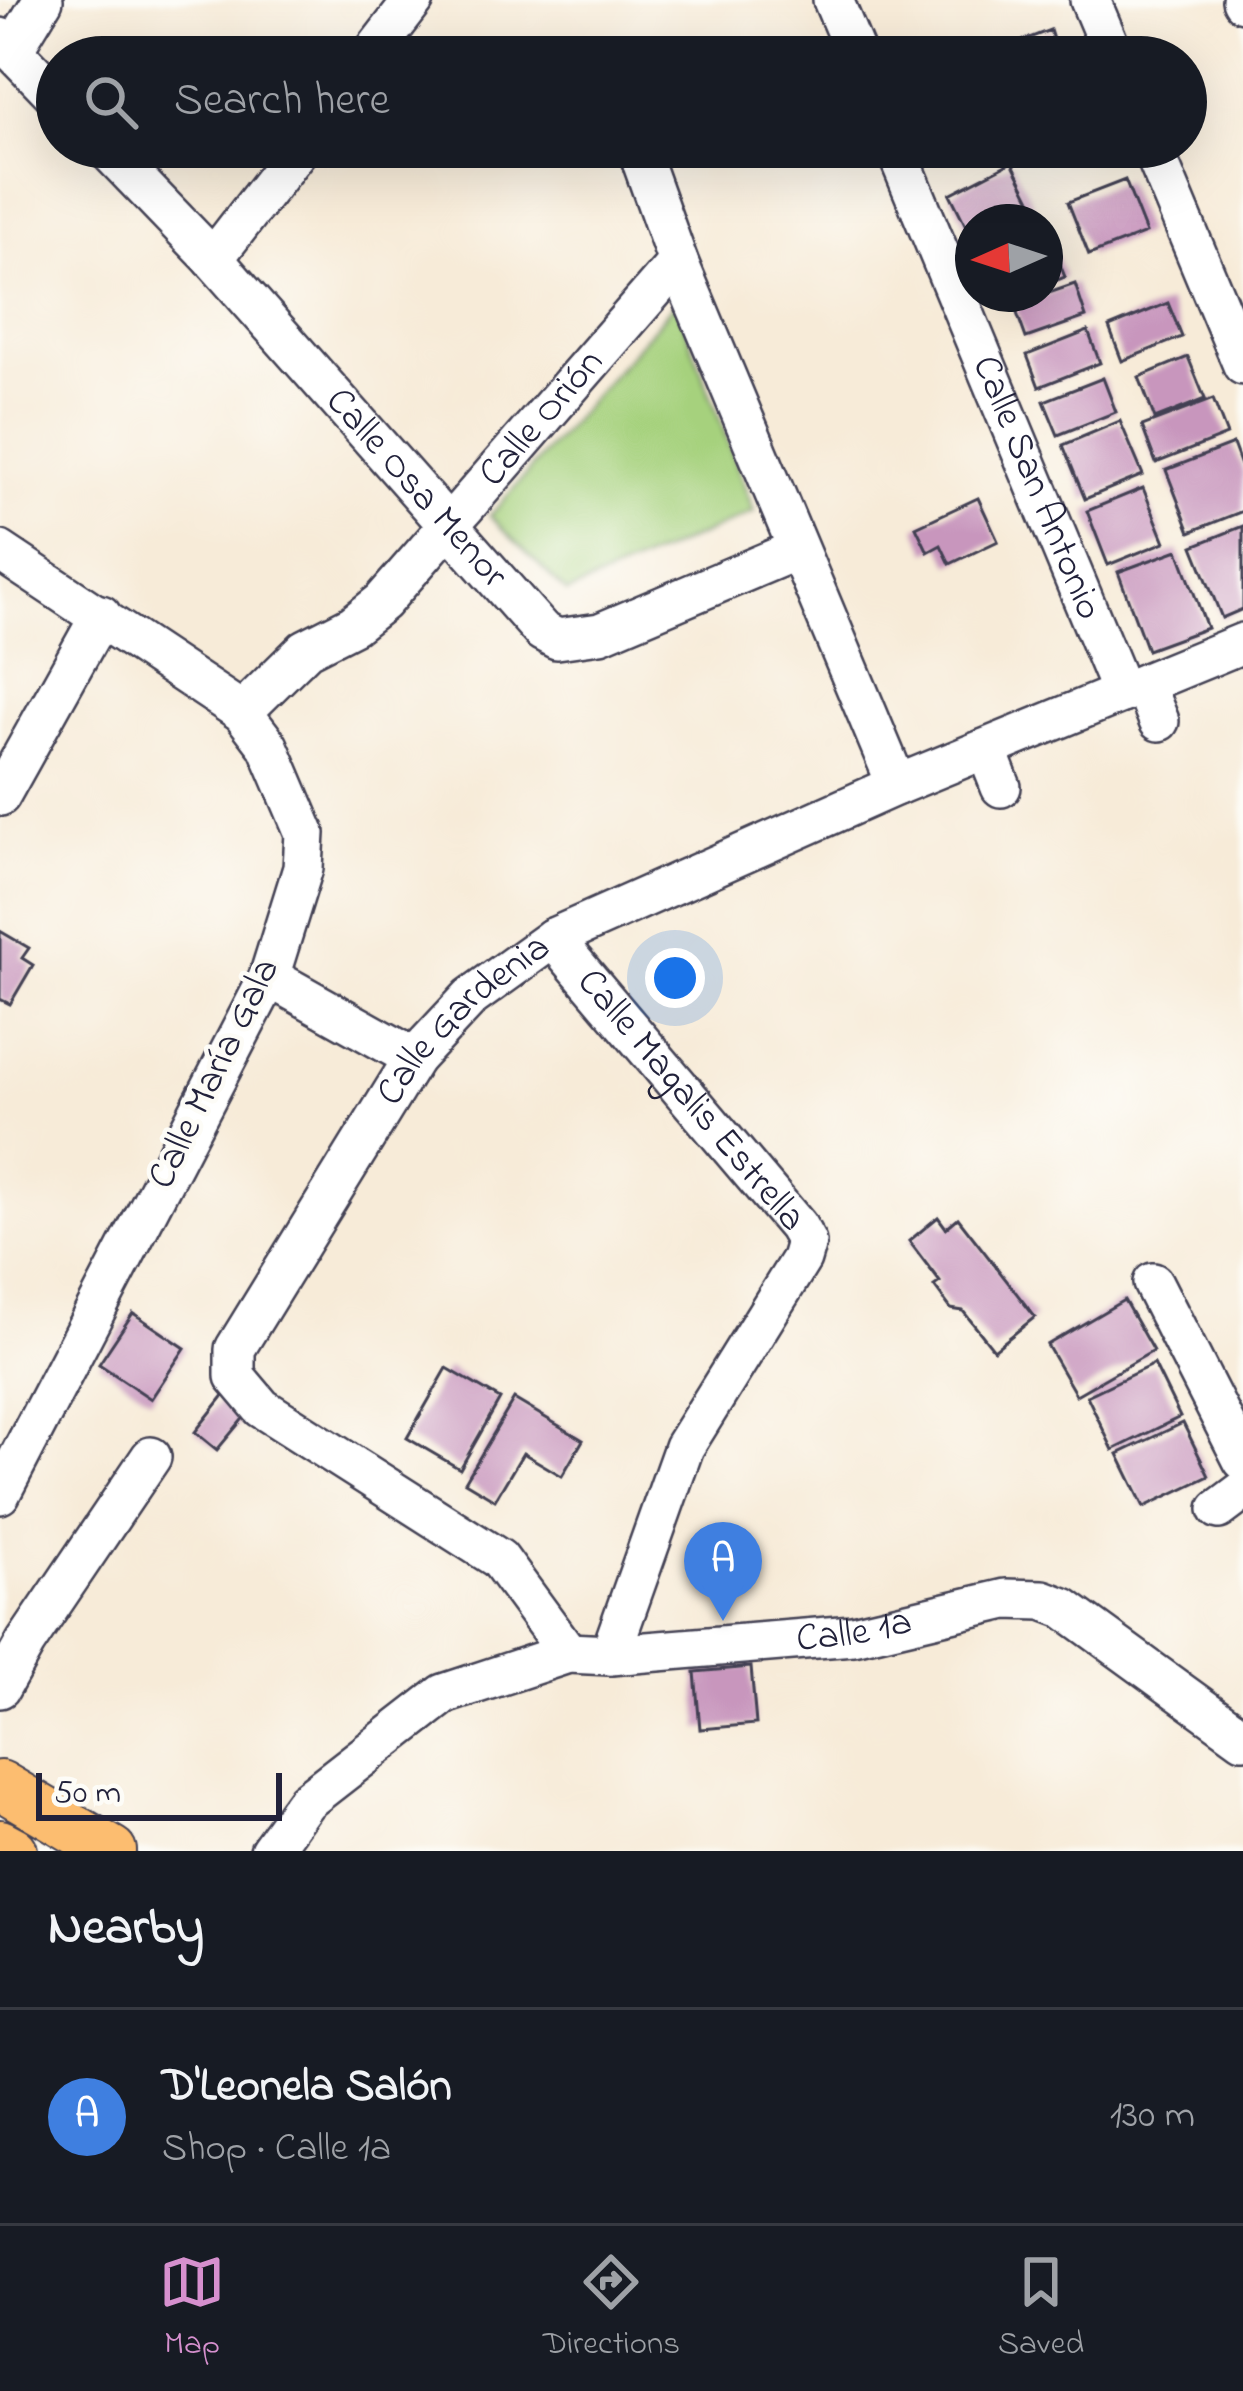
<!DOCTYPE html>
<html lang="en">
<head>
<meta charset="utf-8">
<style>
	body { margin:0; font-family:"Indie Flower",sans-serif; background:#20242c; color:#f1f3f6 }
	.compass { position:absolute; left:955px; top:204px; width:108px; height:108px; border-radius:50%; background:#171b24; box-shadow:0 12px 48px #0002; rotate:267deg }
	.scale { position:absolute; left:36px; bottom:30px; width:246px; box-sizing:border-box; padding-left:12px; border:6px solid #22223b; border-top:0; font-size:33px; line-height:42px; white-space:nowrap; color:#22223b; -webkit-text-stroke:9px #fdfcf7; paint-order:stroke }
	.you { position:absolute; left:675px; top:978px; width:42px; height:42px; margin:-30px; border:9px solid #fff; border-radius:50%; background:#1a73e8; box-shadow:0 0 0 18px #1a73e833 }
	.badge { display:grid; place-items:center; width:78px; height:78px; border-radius:50%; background:#d690ce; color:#fff; font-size:39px; font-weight:700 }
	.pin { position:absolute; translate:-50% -99px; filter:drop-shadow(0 3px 6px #0008) }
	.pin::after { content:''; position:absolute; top:63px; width:42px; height:36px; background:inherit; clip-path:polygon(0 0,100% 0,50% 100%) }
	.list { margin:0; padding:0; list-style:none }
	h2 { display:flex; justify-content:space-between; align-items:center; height:156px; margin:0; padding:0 48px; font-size:51px }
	h2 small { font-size:39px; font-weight:400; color:#9ea1a6 }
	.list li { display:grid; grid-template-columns:78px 1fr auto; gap:36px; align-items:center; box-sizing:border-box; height:216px; padding:0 48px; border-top:3px solid #363941 }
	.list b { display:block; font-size:45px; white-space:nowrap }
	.list p { margin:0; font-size:39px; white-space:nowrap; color:#9ea1a6 }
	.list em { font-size:39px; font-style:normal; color:#9ea1a6 }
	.icon { flex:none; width:66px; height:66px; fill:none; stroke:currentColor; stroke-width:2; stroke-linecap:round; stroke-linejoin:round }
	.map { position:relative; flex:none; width:1243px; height:1851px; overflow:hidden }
	.search { position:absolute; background:#171b24; box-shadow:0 12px 48px #0002; left:36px; right:36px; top:36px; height:132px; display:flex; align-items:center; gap:30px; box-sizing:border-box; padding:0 42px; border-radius:66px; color:#9ea1a6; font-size:45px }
	.sheet { height:372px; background:#171b24 }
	nav { display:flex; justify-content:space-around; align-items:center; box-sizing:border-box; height:168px; border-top:3px solid #363941; background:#171b24; font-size:33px; color:#9ea1a6 }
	nav a { display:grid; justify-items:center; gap:6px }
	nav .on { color:#d690ce }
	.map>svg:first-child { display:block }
	.green { fill:#a6d17d; stroke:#647a5c; stroke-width:3 }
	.building { fill:#c896bd }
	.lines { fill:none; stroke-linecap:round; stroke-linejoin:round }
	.minor-casing { stroke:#424053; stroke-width:44 }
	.major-casing { stroke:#424053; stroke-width:52 }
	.minor { stroke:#fff; stroke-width:39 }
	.major { stroke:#fcbd6f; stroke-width:48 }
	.labels { text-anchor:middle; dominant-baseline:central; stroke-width:9; stroke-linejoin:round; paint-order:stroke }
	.street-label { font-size:39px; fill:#22223b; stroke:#fdfcf7 }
</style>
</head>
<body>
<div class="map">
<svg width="1243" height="1851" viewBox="0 0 1243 1851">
	<rect width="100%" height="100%" fill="#fdfcf7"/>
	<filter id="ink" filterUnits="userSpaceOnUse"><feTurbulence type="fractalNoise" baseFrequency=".00833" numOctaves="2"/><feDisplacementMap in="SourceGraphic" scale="24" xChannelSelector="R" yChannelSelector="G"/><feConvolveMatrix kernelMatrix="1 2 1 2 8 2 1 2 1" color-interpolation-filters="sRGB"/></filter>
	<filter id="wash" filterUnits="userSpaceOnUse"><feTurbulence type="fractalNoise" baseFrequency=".004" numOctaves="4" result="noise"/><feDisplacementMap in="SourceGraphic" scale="48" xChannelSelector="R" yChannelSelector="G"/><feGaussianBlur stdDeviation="2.7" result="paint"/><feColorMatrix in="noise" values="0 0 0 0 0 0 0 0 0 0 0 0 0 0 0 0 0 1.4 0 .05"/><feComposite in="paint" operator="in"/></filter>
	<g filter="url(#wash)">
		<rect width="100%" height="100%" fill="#f7ebd8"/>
		<path class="green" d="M676,302L754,512L567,593L490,516Z"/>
		<g id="blocks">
			<path class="building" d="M1050,30L1054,43L1040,53L1042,57H1005L1001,49Z
				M1012,162L1038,213L1021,222H973V240L950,194Z
				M1125,180L1146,233L1089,255L1068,202Z
				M1045,228L1065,277L1045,285Z
				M1075,284L1086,317L1026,338L1014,305Z
				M1168,303L1182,337L1122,361L1109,327Z
				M1088,331L1100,363L1039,387L1027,355Z
				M1188,357L1205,399L1155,419L1139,377Z
				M1103,378L1116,412L1058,435L1044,401Z
				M1213,399L1227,435L1156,463L1142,426Z
				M1120,421L1143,475L1085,499L1063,445Z
				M1233,444L1243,471V511L1190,532L1166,470Z
				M1143,488L1165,542L1108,565L1087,511Z
				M978,498L998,541L950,564L941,545L928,552L916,527Z
				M1243,526V609L1222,618L1193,546Z
				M1178,550L1207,628L1147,650L1118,572Z
				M0,931L29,948L22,958L33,965L10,1004L0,999Z
				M938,1217L946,1228L958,1218L1035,1317L994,1350L963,1311L951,1309L934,1286L940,1282L909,1241Z
				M1124,1300L1153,1351L1076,1395L1047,1345Z
				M133,1313L185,1348L151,1399L99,1364Z
				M1154,1364L1180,1417L1113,1450L1087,1396Z
				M447,1368L500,1399L460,1469L407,1438Z
				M233,1384L256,1403L217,1450L195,1432Z
				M514,1399L583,1440L562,1476L523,1453L495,1500L465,1482Z
				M1183,1423L1209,1476L1144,1507L1118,1454Z
				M751,1667L756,1724L700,1729L695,1672Z"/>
		</g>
	</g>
	<g filter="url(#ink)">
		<use href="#blocks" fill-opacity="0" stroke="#424053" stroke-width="3"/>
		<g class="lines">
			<defs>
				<g id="minor">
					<path d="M833,0L857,57"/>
					<path d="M1090,0L1114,57"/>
					<path d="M1242,0L1243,2"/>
					<path d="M0,38L57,97"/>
					<path d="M12,51L43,0"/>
					<path d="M370,57L414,0"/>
					<path id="s1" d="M105,147L213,259L542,631L557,639L600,633L796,550"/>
					<path d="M637,147L678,262L897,785"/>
					<path id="s2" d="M895,147L1122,693"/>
					<path d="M1152,147L1243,365"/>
					<path d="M213,259L300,147"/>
					<path d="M0,551L242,712L268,746L305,833L303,868L269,977L0,1494"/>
					<path d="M1144,684L1159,721"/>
					<path id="s3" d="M242,712L306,649L353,625L382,602L678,262"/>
					<path d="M986,749L1001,787"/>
					<path d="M0,796L101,615"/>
					<path id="s4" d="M553,938L797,1226L806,1242L801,1259L684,1447L610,1655"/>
					<path d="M269,977L414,1058"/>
					<path d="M1153,1283L1243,1460"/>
					<path d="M1219,1509L1243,1491"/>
					<path id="s5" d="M568,1653L499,1559L262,1408L235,1376V1349L414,1058L471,997L553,938L897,785L1243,643"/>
					<path d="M0,1688L26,1642L151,1457"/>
					<path id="s6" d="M270,1851L306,1801L444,1694L568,1653L610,1655L853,1635L1006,1599L1043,1600L1064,1608L1243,1738"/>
				</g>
				<path id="major" d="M0,1785L112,1851
					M0,1844L13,1851"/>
			</defs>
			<use href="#minor" class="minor-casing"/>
			<use href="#major" class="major-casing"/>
			<use href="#minor" class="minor"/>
			<use href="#major" class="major"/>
		</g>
	</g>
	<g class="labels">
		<g class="street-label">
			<text stroke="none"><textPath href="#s3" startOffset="423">Calle Orión</textPath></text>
			<text stroke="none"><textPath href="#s2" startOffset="369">Calle San Antonio</textPath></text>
			<text stroke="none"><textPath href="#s1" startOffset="462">Calle Osa Menor</textPath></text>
			<text stroke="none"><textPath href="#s5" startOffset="870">Calle Gardenia</textPath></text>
			<text transform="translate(215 1074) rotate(-64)">Calle María Gala</text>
			<text stroke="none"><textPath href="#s4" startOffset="213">Calle Magalis Estrella</textPath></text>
			<text stroke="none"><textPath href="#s6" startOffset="654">Calle 1a</textPath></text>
		</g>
	</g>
</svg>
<svg class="compass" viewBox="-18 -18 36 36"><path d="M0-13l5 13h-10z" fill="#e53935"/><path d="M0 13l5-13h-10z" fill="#9ea1a6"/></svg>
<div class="scale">50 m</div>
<div class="you"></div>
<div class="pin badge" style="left:723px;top:1621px;background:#3f7fe0">A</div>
<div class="search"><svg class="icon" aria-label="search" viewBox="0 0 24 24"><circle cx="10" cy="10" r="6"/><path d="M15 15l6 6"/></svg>Search here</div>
</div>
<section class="sheet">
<h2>Nearby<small></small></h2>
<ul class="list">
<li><span class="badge" style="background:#3f7fe0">A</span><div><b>D'Leonela Salón</b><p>Shop · Calle 1a</p></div><em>130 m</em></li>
</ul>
</section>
<nav>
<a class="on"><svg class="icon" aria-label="map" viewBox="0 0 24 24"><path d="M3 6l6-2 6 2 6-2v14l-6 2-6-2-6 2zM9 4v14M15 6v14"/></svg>Map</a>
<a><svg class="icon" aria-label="directions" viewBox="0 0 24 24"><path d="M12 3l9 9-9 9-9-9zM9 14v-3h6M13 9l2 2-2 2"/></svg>Directions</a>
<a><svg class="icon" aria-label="saved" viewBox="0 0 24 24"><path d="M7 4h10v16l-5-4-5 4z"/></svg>Saved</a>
</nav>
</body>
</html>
